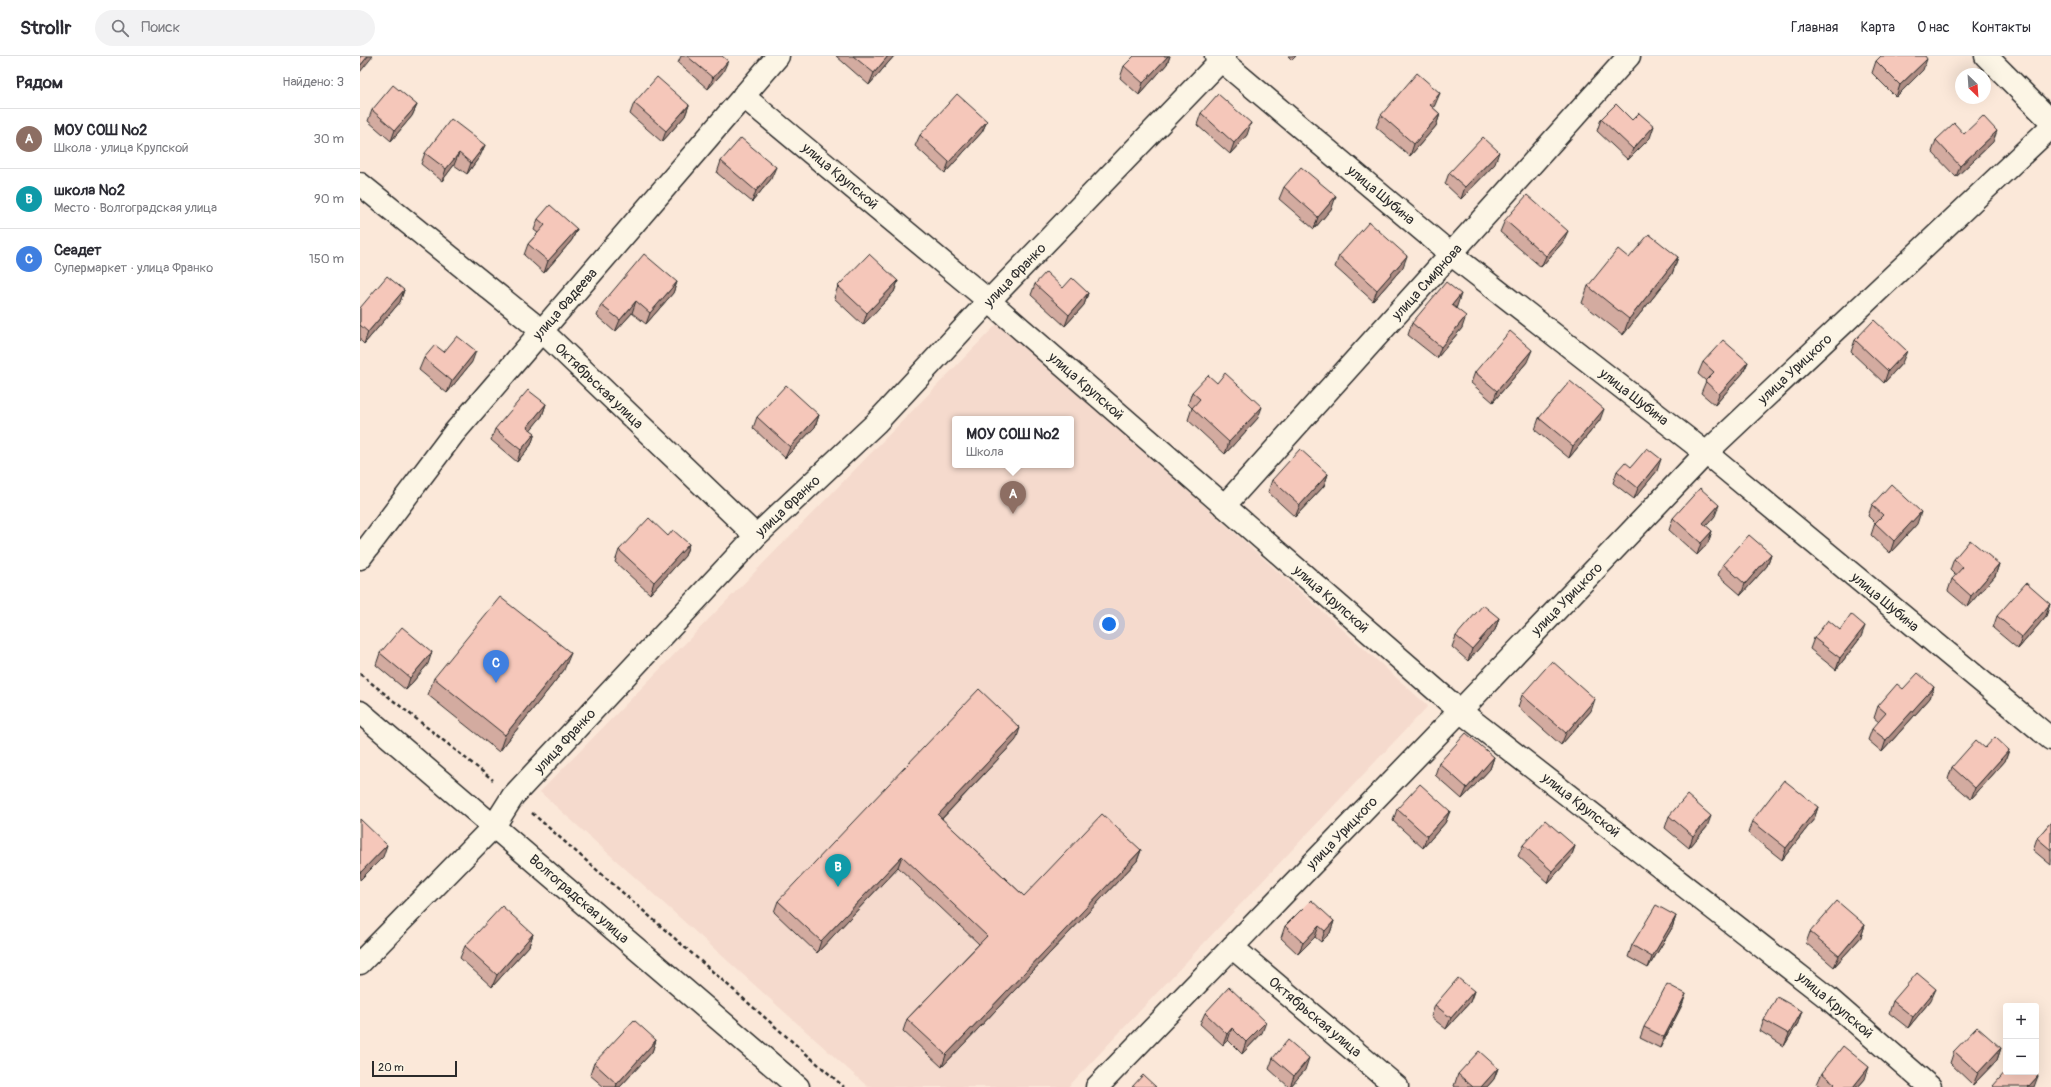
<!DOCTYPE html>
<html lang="ru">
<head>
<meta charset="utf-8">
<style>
	body { margin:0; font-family:Pangolin,sans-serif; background:#f2f2f3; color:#2b2b33 }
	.controls { position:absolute; right:12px; bottom:12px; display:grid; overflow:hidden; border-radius:4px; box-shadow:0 4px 16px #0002 }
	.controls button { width:36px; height:36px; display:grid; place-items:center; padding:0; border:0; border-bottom:1px solid #e1e1e2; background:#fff; color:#2b2b33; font:20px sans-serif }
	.compass { position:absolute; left:1595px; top:12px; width:36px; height:36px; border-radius:50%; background:#fff; box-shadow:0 4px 16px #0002; rotate:155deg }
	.scale { position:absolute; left:12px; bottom:10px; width:85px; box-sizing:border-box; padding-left:4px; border:2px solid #2b2b2b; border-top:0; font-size:11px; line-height:14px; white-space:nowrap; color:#2b2b2b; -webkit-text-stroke:3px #fcf5e5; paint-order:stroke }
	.you { position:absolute; left:749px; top:568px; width:14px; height:14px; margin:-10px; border:3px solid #fff; border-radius:50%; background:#1a73e8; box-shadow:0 0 0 6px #1a73e833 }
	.badge { display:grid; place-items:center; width:26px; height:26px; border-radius:50%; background:#1f6fb2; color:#fff; font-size:13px; font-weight:700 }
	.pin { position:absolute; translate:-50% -33px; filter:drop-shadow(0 1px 2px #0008) }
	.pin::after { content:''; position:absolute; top:21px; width:14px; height:12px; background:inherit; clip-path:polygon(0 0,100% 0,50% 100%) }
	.popup { position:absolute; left:592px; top:360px; width:122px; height:52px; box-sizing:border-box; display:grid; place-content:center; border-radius:4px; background:#fff; filter:drop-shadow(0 1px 3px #0005); font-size:13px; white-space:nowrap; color:#7c7c81 }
	.popup b { font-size:15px; color:#2b2b33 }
	.popup::after { content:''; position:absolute; left:50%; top:100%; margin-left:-8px; border:8px solid transparent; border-top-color:#fff }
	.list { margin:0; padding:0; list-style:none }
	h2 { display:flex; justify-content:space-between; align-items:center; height:52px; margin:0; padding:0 16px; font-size:17px }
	h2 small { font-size:13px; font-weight:400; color:#7c7c81 }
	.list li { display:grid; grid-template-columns:26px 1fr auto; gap:12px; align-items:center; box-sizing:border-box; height:60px; padding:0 16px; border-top:1px solid #e1e1e2 }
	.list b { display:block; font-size:15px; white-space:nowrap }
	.list p { margin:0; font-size:13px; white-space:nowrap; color:#7c7c81 }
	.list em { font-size:13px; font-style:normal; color:#7c7c81 }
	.icon { flex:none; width:22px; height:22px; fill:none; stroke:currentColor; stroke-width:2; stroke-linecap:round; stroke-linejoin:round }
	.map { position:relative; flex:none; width:1691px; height:1031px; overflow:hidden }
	header { display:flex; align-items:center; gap:24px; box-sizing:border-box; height:56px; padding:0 20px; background:#fff; border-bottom:1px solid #e1e1e2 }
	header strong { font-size:19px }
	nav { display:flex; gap:22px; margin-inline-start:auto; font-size:14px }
	.search { width:280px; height:36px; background:#f2f2f3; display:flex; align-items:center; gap:10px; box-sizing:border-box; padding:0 14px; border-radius:22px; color:#7c7c81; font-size:15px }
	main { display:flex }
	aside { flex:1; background:#fff }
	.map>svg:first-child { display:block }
	.built { fill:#f5dacd; fill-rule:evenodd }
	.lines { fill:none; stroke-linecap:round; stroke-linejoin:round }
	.street-casing { stroke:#2b2b2b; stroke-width:25 }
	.secondary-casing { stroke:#2b2b2b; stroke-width:25 }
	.path { stroke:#2b2b2b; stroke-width:2.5; stroke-dasharray:4 3; stroke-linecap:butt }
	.street { stroke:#fcf5e5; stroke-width:22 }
	.secondary { stroke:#fcf5e5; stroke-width:22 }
	.wall { fill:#d3aba0; stroke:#2b2b2b }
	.shaded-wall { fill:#ac8b82; stroke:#2b2b2b }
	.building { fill:#f5c7ba; stroke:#2b2b2b }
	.labels { text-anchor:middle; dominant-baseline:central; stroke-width:3; stroke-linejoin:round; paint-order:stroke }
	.street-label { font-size:14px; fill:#2b2b2b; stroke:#fcf5e5 }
</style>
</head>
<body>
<header>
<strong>Strollr</strong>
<div class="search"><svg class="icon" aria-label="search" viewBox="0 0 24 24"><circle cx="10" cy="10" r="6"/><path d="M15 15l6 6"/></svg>Поиск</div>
<nav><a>Главная</a><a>Карта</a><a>О нас</a><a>Контакты</a></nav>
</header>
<main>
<aside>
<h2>Рядом<small>Найдено: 3</small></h2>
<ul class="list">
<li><span class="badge" style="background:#8d6e63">A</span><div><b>МОУ СОШ №2</b><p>Школа · улица Крупской</p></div><em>30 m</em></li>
<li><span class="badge" style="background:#0f9aa8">B</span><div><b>школа №2</b><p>Место · Волгоградская улица</p></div><em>90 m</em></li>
<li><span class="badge" style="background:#3f7fe0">C</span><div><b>Сеадет</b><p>Супермаркет · улица Франко</p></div><em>150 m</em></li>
</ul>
</aside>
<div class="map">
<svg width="1691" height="1031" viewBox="0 0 1691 1031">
	<rect width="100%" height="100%" fill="#fbe8d9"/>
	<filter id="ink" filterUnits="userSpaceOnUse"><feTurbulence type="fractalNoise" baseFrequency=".025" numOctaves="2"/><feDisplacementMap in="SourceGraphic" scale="8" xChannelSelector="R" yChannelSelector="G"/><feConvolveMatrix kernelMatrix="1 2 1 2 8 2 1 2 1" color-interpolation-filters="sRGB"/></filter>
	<g filter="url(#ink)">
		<path class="built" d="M639,266L1068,650L708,1031H508L180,736ZM595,363H711V409H595Z"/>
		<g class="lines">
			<defs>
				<path id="street" d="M856,0L1092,199L1346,397L1691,683
					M1626,0L1691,65
					M383,40L629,245L1100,655L1468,942L1570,1031
					M0,128L182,275L396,480
					M864,450L1269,0
					M0,502L94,377L418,0
					M134,770L153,740L396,480L516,367L629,245L865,0
					M872,891L1037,1031
					M737,1031L1100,655L1346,397L1691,71"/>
				<path id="secondary" d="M0,656L438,1031
					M0,907L134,770"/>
			</defs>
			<use href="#street" class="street-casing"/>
			<use href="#secondary" class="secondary-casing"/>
			<path class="path" d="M0,618L133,724
				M172,757L484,1031"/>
			<use href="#street" class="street"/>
			<use href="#secondary" class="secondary"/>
		</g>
		<path class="wall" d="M321,0H362L363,16L348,33L318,7Z
			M476,0H534L509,29Z
			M774,0H810L807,8L779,39L760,22L764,10Z
			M928,0H936L932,4Z
			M1516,5L1563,14L1536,41L1512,17Z
			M274,47L329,49L325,60L302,86L270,58Z
			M57,49L52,60L31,85L8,65L12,54Z
			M1075,49L1073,52L1080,58L1076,70L1050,100L1016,71L1021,59Z
			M841,57L887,79L870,98L837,69Z
			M1241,63L1290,82L1268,104L1237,75Z
			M627,65L622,76L585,117L555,90L560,79Z
			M1604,78L1633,86L1596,121L1572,96L1576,84Z
			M125,89L120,100L107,118L94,109L82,125L61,108L65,97Z
			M361,105L411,123L392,146L357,117Z
			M1135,108L1101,143L1085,128L1089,117Z
			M924,131L972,152L954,173L919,143Z
			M178,163L217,173L212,184L184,217L164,199L168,188L178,177L174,174Z
			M1145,164L1203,186L1181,211L1140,176Z
			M979,200L1043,211L1013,245L975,211Z
			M1318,201L1312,218L1263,279L1222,247L1228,230L1269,202Z
			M538,225L534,236L503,269L474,242L478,230Z
			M317,226L313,237L286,268L272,257L255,276L237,260L241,249Z
			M675,228L703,232L728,237L724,249L705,270L671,239Z
			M44,234L40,246L4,288L0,284V252Z
			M1097,250L1096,252L1102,272L1077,302L1048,279L1052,267Z
			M1495,284L1542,307L1524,327L1491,296Z
			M84,296L112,306L87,337L59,314L64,302Z
			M1167,306L1133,346L1111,327L1115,316Z
			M1343,306H1388L1383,317L1355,349L1341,337L1346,325L1338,318Z
			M857,327L898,362L865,398L828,364L832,352L828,348L832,336Z
			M186,348L182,360L170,374L175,377L171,389L157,406L131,384L135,373Z
			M459,359L455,371L425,402L393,372L397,361Z
			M1179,362L1240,364L1209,402L1175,374Z
			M1271,411L1297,415L1274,443L1253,427L1257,415Z
			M968,418L964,430L935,461L908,436L912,424Z
			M1512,449L1557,468L1530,497L1511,479L1515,467L1508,460Z
			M1355,460L1346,470L1352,475L1348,487L1337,499L1309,474L1313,462Z
			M308,480L329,488L325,500L290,538L255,506L259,494Z
			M1411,498L1407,510L1381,539L1358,519L1363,508Z
			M1594,503L1639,508L1635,520L1607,551L1588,535L1592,523L1596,520L1590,514Z
			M1690,548L1686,560L1658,593L1633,572L1637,560Z
			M1139,562L1135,574L1108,605L1092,591L1096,580Z
			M1480,574L1501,581L1476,614L1450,593L1454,582Z
			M20,597L68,608L46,634L16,609Z
			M204,614L139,696L68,639L74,622Z
			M1574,631L1570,642L1522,696L1508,684L1512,673L1519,666L1514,662L1518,650L1543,633Z
			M1162,639L1231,655L1201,689L1158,651Z
			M656,684L582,763L664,840L781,794L777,805L582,1011L543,975L547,963L619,888L538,811L457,897L414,856L418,845Z
			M1625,692L1649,694L1645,705L1611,743L1588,723L1592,711Z
			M1134,701L1130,713L1102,743L1075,719L1079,707Z
			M1458,751L1454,763L1422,804L1388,777L1392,765Z
			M1037,753L1090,755L1085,767L1063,792L1033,765Z
			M1309,760L1347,771L1329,792L1305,772Z
			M1691,766V809L1673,794L1677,782Z
			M1163,789L1215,790L1211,801L1188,827L1158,800Z
			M1316,860L1312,872L1288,912L1268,901L1272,889Z
			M974,865L970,877L961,886L955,881L938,898L921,882L925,870Z
			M1505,869L1501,881L1474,911L1446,887L1450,876Z
			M173,878L169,890L132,931L100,902L105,890Z
			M1114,935L1110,946L1086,973L1071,961L1075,949Z
			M1326,938L1322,949L1300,992L1280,982L1284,971Z
			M1571,944L1548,972L1529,957L1533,945Z
			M845,957L902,977L882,998L868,984L863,989L840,968Z
			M1404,964L1438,967L1424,990L1400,975Z
			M296,984L292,996L260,1031H244L230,1019L234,1007Z
			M1641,992L1637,1004L1613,1029L1590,1007L1594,995Z
			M913,1002L945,1014L930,1031H929L909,1013Z
			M1138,1012L1134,1023L1127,1031H1095L1094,1030L1098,1018Z
			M1462,1017L1505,1023L1498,1031H1461L1457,1028Z"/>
		<path class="shaded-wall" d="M8,0H13L0,16V10Z
			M528,0H534L509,29L514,17Z
			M808,0H810L807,8L779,39L783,27Z
			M1567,3L1563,14L1536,41L1540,29Z
			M368,5L363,16L348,33L353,22Z
			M1080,37L1075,49L1065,60L1070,49Z
			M57,49L52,60L31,85L35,74Z
			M329,49L325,60L302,86L306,75Z
			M1080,58L1076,70L1050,100L1054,88Z
			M627,65L622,76L585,117L589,106Z
			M891,67L887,79L870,98L874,87Z
			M1294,70L1290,82L1268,104L1273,93Z
			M1637,75L1633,86L1596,121L1600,110Z
			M125,89L120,100L107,118L111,107Z
			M1139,96L1135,108L1101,143L1105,131Z
			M99,97L94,109L82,125L86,113Z
			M416,111L411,123L392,146L396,135Z
			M976,140L972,152L954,173L958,161Z
			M217,173L212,184L184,217L188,205Z
			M1208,175L1203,186L1181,211L1186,200Z
			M1047,200L1043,211L1013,245L1017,234Z
			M1318,201L1312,218L1263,279L1269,263Z
			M538,225L534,236L503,269L507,257Z
			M317,226L313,237L286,268L290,257Z
			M44,234L40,246L4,288L8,276Z
			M728,237L724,249L705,270L709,259Z
			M1101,238L1097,250L1088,261L1092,249Z
			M276,245L272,257L255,276L260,264Z
			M1106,260L1102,272L1077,302L1081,291Z
			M1172,294L1167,306L1133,346L1137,335Z
			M116,295L112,306L87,337L92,325Z
			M1547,295L1542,307L1524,327L1528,315Z
			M1388,306L1383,317L1355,349L1359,338Z
			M186,348L182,360L163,383L167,371Z
			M902,351L898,362L865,398L869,386Z
			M1244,353L1240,364L1209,402L1213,390Z
			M459,359L455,371L425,402L430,391Z
			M175,377L171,389L157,406L161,394Z
			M1301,403L1297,415L1274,443L1278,432Z
			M968,418L964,430L935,461L940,449Z
			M1359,449L1355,460L1338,479L1343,467Z
			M1561,456L1557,468L1530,497L1534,485Z
			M1352,475L1348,487L1337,499L1341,487Z
			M329,488L325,500L290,538L294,526Z
			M1411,498L1407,510L1381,539L1385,528Z
			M1639,508L1635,520L1607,551L1611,540Z
			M1690,548L1686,560L1658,593L1662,581Z
			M1139,562L1135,574L1108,605L1112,593Z
			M1505,570L1501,581L1476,614L1480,602Z
			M72,596L68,608L46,634L50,622Z
			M211,597L204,614L139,696L145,679Z
			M1574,631L1570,642L1522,696L1526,684Z
			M1235,643L1231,655L1201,689L1206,677Z
			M660,672L656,684L574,771L578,759Z
			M1649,694L1645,705L1611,743L1615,732Z
			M1134,701L1130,713L1102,743L1107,732Z
			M1458,751L1454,763L1422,804L1426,792Z
			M1090,755L1085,767L1063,792L1067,780Z
			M1351,760L1347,771L1329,792L1333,780Z
			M27,789L23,801L0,824V817Z
			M1215,790L1211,801L1188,827L1192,815Z
			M781,794L777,805L582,1011L586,999Z
			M542,800L538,811L457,897L461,885Z
			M1316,860L1312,872L1288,912L1292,901Z
			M974,865L970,877L961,886L965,875Z
			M1505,869L1501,881L1474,911L1479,900Z
			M959,870L955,881L938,898L943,887Z
			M173,878L169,890L132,931L137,919Z
			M1576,933L1571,944L1548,972L1553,961Z
			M1114,935L1110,946L1086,973L1091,962Z
			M1326,938L1322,949L1300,992L1304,981Z
			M1442,955L1438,967L1424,990L1429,978Z
			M906,966L902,977L882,998L886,986Z
			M872,972L868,984L863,989L867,978Z
			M296,984L292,996L260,1031H256L257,1028Z
			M1641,992L1637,1004L1613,1029L1618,1017Z
			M949,1002L945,1014L930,1031L934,1020Z
			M1509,1011L1505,1023L1498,1031H1493Z
			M1138,1012L1134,1023L1127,1031H1121Z
			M1678,1020L1674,1031H1668Z"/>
		<path class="building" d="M0,0H8L0,10Z
			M327,0H362L368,5L353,22Z
			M493,0H528L514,17Z
			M774,0H808L783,27L764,10Z
			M1521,0H1565L1567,3L1540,29L1516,5Z
			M1057,17L1080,37L1070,49L1080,58L1054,88L1021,59Z
			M297,21L329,49L306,75L274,47Z
			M33,29L57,49L35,74L12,54Z
			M597,38L627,65L589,106L560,79Z
			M858,38L891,67L874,87L841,57Z
			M1256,48L1272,64L1279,57L1294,70L1273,93L1241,63Z
			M1623,60L1637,75L1600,110L1576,84L1594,67L1604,78Z
			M91,63L125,89L111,107L99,97L86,113L65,97Z
			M1123,81L1139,96L1105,131L1089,117Z
			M381,82L416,111L396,135L361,105Z
			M941,111L976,140L958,161L924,131Z
			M1167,139L1208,175L1186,200L1145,164Z
			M190,149L217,173L188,205L168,188L185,169L178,163Z
			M1009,166L1047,200L1017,234L979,200Z
			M1289,178L1318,201L1269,263L1228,230L1258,193L1269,202Z
			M284,198L317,226L290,257L276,245L260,264L241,249Z
			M509,198L538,225L507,257L478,230Z
			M686,216L703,232L712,222L728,237L709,259L675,228Z
			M27,220L44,234L8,276L0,269V252Z
			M1086,226L1101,238L1092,249L1106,260L1081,291L1052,267Z
			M1514,264L1547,295L1528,315L1495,284Z
			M1150,275L1172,294L1137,335L1115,316Z
			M97,280L116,295L92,325L64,302L75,289L84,296Z
			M1363,284L1388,306L1359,338L1345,325L1354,316L1343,306Z
			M865,317L902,351L869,386L832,352L840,343L832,336L848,319L857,327Z
			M1210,325L1244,353L1213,390L1179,362Z
			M426,329L459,359L430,391L397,361Z
			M168,334L186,348L167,371L175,377L161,394L135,373Z
			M1287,392L1301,403L1278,432L1257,415L1265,406L1271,411Z
			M940,393L968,418L940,449L912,424Z
			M1531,428L1561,456L1534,485L1515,467L1523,459L1512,449Z
			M1340,432L1359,449L1343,467L1352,475L1341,487L1313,462Z
			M289,462L308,480L313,474L329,488L294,526L259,494Z
			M1389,479L1411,498L1385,528L1363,508Z
			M1610,484L1639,508L1611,540L1592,523L1603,511L1594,503Z
			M1666,527L1690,548L1662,581L1637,560Z
			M140,541L211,597L145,679L74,622Z
			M1123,549L1139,562L1112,593L1096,580Z
			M1491,558L1505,570L1480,602L1454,582L1468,564L1480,574Z
			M42,571L72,596L50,622L20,597Z
			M1192,605L1235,643L1206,677L1162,639Z
			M1558,617L1574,631L1526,684L1512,673L1526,657L1518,650L1537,628L1543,633Z
			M619,633L660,672L578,759L664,840L742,758L781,794L586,999L547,963L627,880L542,800L461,885L418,845Z
			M1106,677L1134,701L1107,732L1079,707Z
			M1635,681L1649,694L1615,732L1592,711L1616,684L1625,692Z
			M1424,724L1458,751L1426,792L1392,765Z
			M1060,728L1090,755L1067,780L1037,753Z
			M1327,739L1351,760L1333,780L1309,760Z
			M0,763L27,789L0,817Z
			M1185,764L1215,790L1192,815L1163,789Z
			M1691,766V794L1677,782Z
			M951,844L974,865L965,875L959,870L943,887L925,870Z
			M1477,845L1505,869L1479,900L1450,876Z
			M1296,849L1316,860L1292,901L1272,889Z
			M142,850L173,878L137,919L105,890Z
			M1557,917L1576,933L1553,961L1533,945Z
			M1098,922L1114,935L1091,962L1075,949Z
			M1307,928L1326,938L1304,981L1284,971Z
			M869,931L906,966L886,986L872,972L867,978L845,957Z
			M1417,941L1442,955L1429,978L1404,964Z
			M274,964L296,984L257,1028L234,1007Z
			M1617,971L1641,992L1618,1017L1594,995Z
			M928,984L949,1002L934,1020L913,1002Z
			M1483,990L1509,1011L1493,1031H1472L1475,1028L1462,1017Z
			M1119,995L1138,1012L1121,1031H1113L1098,1018Z
			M1646,1015V1016H1673L1678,1020L1668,1031H1634L1633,1030Z
			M783,1019L796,1031H772Z"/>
	</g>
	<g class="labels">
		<g class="street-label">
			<text transform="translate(480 120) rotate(40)">улица Крупской</text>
			<text transform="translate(1021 139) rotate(40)">улица Шубина</text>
			<text transform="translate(655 219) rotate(-46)">улица Франко</text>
			<text transform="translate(1067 226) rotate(-48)">улица Смирнова</text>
			<text transform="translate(205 248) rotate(-49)">улица Фадеева</text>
			<text transform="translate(1435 313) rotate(-43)">улица Урицкого</text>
			<text transform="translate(239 330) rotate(44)">Октябрьская улица</text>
			<text transform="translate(726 330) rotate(41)">улица Крупской</text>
			<text transform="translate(1274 341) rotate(38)">улица Шубина</text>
			<text transform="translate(428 450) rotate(-43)">улица Франко</text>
			<text transform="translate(971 543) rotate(41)">улица Крупской</text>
			<text transform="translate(1207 543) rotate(-46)">улица Урицкого</text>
			<text transform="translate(1525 546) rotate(40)">улица Шубина</text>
			<text transform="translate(205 685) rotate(-47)">улица Франко</text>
			<text transform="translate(1221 749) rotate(38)">улица Крупской</text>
			<text transform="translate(982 777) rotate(-46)">улица Урицкого</text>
			<text transform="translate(219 843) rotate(41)">Волгоградская улица</text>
			<text transform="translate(1475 949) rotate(40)">улица Крупской</text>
			<text transform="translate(955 961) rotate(40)">Октябрьская улица</text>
		</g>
	</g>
</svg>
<div class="controls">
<button>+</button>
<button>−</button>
</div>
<svg class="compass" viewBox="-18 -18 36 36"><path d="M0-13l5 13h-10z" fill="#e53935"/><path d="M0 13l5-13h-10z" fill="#7c7c81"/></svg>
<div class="scale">20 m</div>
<div class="you"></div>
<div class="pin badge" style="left:653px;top:458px;background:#8d6e63">A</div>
<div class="popup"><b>МОУ СОШ №2</b>Школа</div>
<div class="pin badge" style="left:478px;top:831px;background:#0f9aa8">B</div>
<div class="pin badge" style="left:136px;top:627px;background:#3f7fe0">C</div>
</div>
</main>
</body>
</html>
